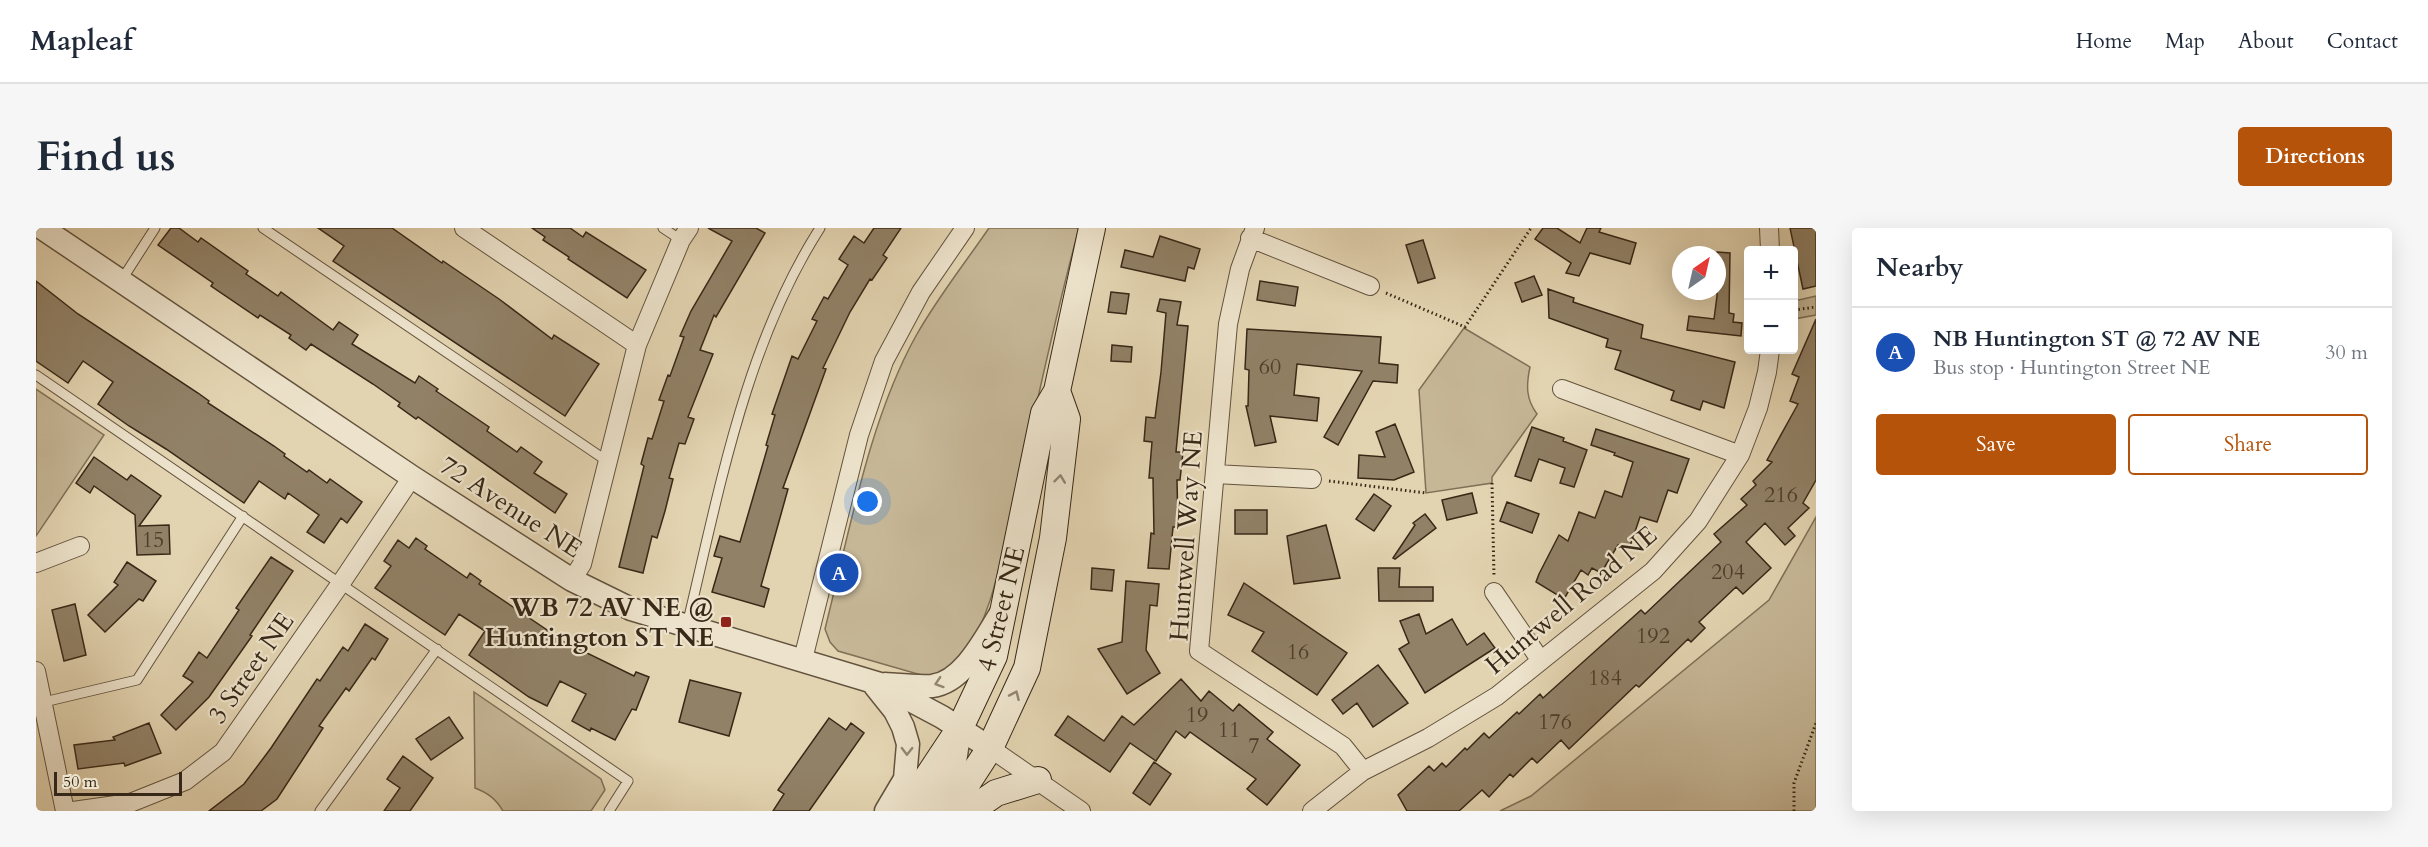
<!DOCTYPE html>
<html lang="en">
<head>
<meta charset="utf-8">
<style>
	body { margin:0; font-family:Cardo,serif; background:#f6f6f7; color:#1f2937 }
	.controls { position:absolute; right:18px; top:18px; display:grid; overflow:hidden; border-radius:6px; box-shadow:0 6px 24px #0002 }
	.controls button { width:54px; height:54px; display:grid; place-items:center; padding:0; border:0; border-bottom:2px solid #e0e1e3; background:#fff; color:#1f2937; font:30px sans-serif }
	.compass { position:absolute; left:1636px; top:18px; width:54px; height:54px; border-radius:50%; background:#fff; box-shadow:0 6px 24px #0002; rotate:34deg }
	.scale { position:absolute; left:18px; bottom:15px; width:128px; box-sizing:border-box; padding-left:6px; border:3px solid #382817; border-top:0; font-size:16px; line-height:21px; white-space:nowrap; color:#382817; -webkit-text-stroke:4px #ede3cc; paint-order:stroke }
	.you { position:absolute; left:832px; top:274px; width:21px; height:21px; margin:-15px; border:4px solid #fff; border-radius:50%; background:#1a73e8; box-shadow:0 0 0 9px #1a73e833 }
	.badge { display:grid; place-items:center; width:39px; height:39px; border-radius:50%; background:#b45309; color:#fff; font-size:20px; font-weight:700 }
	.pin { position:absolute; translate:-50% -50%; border:3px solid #fff; box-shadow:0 2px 6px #0006 }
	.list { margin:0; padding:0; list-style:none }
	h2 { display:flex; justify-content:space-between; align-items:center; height:78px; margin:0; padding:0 24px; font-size:26px }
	h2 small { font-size:20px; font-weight:400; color:#747a83 }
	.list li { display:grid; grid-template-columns:39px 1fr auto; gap:18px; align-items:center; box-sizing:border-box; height:90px; padding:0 24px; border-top:2px solid #e0e1e3 }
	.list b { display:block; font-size:22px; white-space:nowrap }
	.list p { margin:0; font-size:20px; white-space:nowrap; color:#747a83 }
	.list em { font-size:20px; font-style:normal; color:#747a83 }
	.actions { display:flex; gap:12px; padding:18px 24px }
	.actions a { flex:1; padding:14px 0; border:2px solid #b45309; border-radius:6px; text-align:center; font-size:21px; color:#b45309 }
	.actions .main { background:#b45309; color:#fff }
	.map { position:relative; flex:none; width:1780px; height:583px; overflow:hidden; border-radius:6px }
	header { display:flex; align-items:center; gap:36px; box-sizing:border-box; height:84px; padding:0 30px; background:#fff; border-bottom:2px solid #e0e1e3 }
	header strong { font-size:28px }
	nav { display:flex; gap:33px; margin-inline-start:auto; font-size:21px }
	.intro { display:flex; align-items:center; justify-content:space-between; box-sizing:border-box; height:144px; padding:0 36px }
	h1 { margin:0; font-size:42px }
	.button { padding:15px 27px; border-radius:6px; background:#b45309; color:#fff; font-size:21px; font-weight:700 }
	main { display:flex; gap:36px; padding:0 36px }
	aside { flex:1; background:#fff; border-radius:6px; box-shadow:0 6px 24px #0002 }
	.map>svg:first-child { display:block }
	.green { fill:#c6b797; stroke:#7f7057; stroke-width:1.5 }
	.building { fill:#918167; stroke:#382817; stroke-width:1.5 }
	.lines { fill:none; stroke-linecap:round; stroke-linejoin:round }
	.service-casing { stroke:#63533e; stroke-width:11 }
	.minor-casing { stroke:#63533e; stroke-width:20 }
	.tertiary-casing { stroke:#63533e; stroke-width:25 }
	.secondary-casing { stroke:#382817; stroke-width:28 }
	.path { stroke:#382817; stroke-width:3; stroke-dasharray:1.5 3; stroke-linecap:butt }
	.service { stroke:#ede3cc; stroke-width:9 }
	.minor { stroke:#ede3cc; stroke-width:18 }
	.tertiary { stroke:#ede3cc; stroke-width:22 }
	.secondary { stroke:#ede3cc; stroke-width:26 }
	.oneway { stroke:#928672 }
	.poi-dot { fill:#8f2418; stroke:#ede3cc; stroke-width:2 }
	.labels { text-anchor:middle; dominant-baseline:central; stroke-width:4.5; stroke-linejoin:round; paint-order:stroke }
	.number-label { font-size:22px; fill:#4e3e2b }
	.street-label { font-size:26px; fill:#382817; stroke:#ede3cc }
	.poi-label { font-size:26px; font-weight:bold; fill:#382817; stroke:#ede3cc; text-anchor:end }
</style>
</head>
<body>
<header>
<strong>Mapleaf</strong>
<nav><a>Home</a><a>Map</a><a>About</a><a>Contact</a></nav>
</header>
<div class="intro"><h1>Find us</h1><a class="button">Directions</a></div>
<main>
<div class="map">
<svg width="1780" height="583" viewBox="0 0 1780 583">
	<rect width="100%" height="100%" fill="#e3d4b1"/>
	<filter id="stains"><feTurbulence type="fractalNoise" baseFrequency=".00333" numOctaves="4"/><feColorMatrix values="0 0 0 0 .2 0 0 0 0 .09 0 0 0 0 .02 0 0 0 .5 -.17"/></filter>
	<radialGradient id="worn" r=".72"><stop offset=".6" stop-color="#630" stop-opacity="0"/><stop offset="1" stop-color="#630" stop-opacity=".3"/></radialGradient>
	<path class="green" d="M953,0H1043C1017,95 998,192 975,287C964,334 956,390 926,428C917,439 905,446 892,449L802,423L794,414L789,401C813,306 833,191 881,106C902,69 929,35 953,0Z
		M1780,68V87L1758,91V73Z
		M1428,100L1494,139C1490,158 1490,171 1501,186L1456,249V255L1390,265L1383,162Z
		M0,161L68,207L0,308Z
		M1780,289V583H1464L1495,568L1733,372Z
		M438,464L565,551L569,562L555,583H467C460,571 452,565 439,560Z"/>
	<path class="building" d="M135,0H143L162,14L165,10L212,43L210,46L242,68L245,64L297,102L303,94L322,107L316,116L379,155L383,148L402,161L400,163L453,199L451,203L481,224L485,219L506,234L498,245L531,266L519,285L382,189L380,191L362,178L364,175L337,156L275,116L270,122L253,110L255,107L224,87L222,90L175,58L177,55L122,17Z
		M282,0H356L406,35L407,33L463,71L516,111L518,107L563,136L529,188L297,33L308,18Z
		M496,0H534L547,9L550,4L610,42L591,70L532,31L533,29L507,12L509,9Z
		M672,0H720L729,5L680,89L678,87L664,122L677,126L652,189L658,191L649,216L643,215L633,250L637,251L629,283L621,310L616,308L607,345L583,339L608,238L605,236L612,210L616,211L628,173L623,172L632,147L634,148L648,109L644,108L655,83L696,13Z
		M838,0H865L847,27L851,30L836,52L834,51L814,84L787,140L790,141L747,260L752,261L725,358L733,361L728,379L676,364L686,330L678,328L684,308L704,314L732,218L730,217L739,187L736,186L756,128L762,131L781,93L776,91L788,69L792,71L812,37L803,31L818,8L828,15Z
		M1507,0H1521L1544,15L1551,0H1565L1563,4L1600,15L1594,36L1554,25L1543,48L1530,45L1535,35L1499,11Z
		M1754,0H1780V58L1767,61Z
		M1124,8L1164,21L1158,41L1152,39L1149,53L1085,39L1089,22L1117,29Z
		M1387,12L1399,50L1382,55L1370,17Z
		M1681,24L1694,25L1693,85L1698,86L1697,94L1706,95L1705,108L1651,102L1653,88L1678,91L1681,68Z
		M1498,48L1506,67L1486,74L1479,55Z
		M0,53L42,86L162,165L173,173L172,175L238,218L249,226L248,228L271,244L273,242L291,255L294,251L326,274L311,295L305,290L288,315L271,304L283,287L252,265L249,271L223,253L208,275L130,221L93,198L62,176L77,154L47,133L32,155L0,133Z
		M1224,53L1262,59L1259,78L1221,72Z
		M1512,61L1538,70L1537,74L1607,97L1605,110L1699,134L1688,180L1667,173L1664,182L1635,172L1638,163L1579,141L1585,123L1570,119L1572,111L1513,90Z
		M1075,64L1093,66L1090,86L1072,84Z
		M1124,71L1145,74L1141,97L1152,98L1140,224H1147L1144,252H1141L1142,299H1137L1133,341L1112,340L1115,305L1118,306L1117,250H1113L1116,214L1108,213L1110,189L1119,190L1125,144L1130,85L1121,83Z
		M1780,91V252L1767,275L1773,280L1752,300L1759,308L1749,317L1729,295L1710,314L1735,340L1707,366L1700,359L1663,394L1669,400L1655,414L1652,411L1603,459L1600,457L1533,521L1525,512L1501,535L1496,530L1477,549L1474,546L1453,569L1446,562L1423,583H1371L1362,567L1393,538L1398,543L1406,535L1410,539L1429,520L1431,522L1448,505L1453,510L1481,484L1483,486L1504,466L1507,470L1605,382L1609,386L1685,314L1678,306L1711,277L1705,271L1720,257L1717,253L1736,234L1731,232L1762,176L1754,173L1763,149L1756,146Z
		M1211,101L1345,109L1343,135L1362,137L1361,155L1337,153L1302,217L1288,209L1326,143L1261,136L1258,167L1283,170L1281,193L1234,188L1240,214L1219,218L1210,178H1212L1213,142L1209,141Z
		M1076,117L1096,119L1095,134L1075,133Z
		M1359,196L1378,244L1358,252L1322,250L1323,227L1349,229L1340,204Z
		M1496,199L1528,210L1527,213L1551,222L1538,259L1524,255L1529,240L1503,231L1495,253L1479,248Z
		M1560,201L1653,231L1641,265L1632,262L1621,294L1604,289L1593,321L1582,317L1565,345L1556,340L1552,347L1545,342L1528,371L1500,354L1503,346L1523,307L1532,313L1543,284L1559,290L1569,263L1586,269L1597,234L1578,227L1579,225L1555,217Z
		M58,229L91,252L95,247L125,268L103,298L133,297L134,326L101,327L99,287L58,258L54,265L40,255Z
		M1436,265L1441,285L1411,292L1406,272Z
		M1338,266L1355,278L1338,303L1320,291Z
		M1471,274L1503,286L1496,305L1464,293Z
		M1199,282H1231V306H1199Z
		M1389,286L1400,300L1359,331L1357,330L1379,297L1377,295Z
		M1290,297L1304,350L1258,356L1251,308Z
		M380,310L391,318L389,321L431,350L434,345L445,353L443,356L517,406L516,408L598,448L600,444L613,449L600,482L596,481L579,512L555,500L554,503L536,493L550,466L524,453L511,478L493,469L433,427L449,403L423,386L409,407L339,360L355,338L348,333L362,312L373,320Z
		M235,329L257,343L214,407L216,408L173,469L140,502L125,487L157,454L147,448L163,424L171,430L203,382L200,380Z
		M91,334L120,353L107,373L103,371L69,404L52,387L82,357L78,354Z
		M1056,340L1078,342L1076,363L1055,361Z
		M1342,340H1364L1363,359H1397V373H1343Z
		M1090,353L1123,356L1121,378L1114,377L1110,422L1124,445L1091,466L1062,421L1086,414Z
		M1208,355L1311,425L1281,467L1216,423L1228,404L1192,387Z
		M39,376L50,427L28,433L16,382Z
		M1383,386L1390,406L1416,391L1431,417L1448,405L1459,420L1389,465L1363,421L1373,415L1364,393Z
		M329,396L352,411L339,432L336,430L313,463L310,460L283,498L287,500L241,571L225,583H173L208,556L235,520L281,451L284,453L307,419L312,423Z
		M1342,437L1372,475L1337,499L1321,475L1307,486L1296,472Z
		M1145,451L1165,473L1173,463L1197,483L1203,476L1237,504L1231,511L1264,537L1231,577L1211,561L1220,551L1154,504L1149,510L1140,503L1120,533L1094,515L1074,544L1019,507L1032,488L1068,513L1086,488L1098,497Z
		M654,452L705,465L693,508L643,494Z
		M413,489L427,510L395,532L380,511Z
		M793,490L810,502L815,495L828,505L773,583H737L748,566L742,562Z
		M113,495L125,525L89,538L88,535L42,541L38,517L79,512L77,509Z
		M367,528L397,550L374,583H348L364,560L351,551Z
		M1118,534L1135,546L1114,577L1097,565Z"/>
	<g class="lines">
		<defs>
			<path id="service" d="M227,0L571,233
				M627,0L645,12
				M85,53L119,0
				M0,147L592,553L573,583
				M651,397C683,264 709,117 784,0
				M8,474L101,452L207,288
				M284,583L401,421"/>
			<path id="minor" d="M428,0L601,117
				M1219,0L1204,41L1192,96L1163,423L1307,518L1327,543
				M1733,0L1734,22
				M1214,10L1334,58
				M1526,161L1704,227
				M1179,246L1276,251
				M0,335L44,318
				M536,352L546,336L601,117L645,12L653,0
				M1458,364L1505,433
				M767,431L823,207L848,133L885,64L929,0
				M0,443L29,583
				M954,520L1045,583
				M37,583L94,575L149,553L187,524L305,355L376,249
				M1276,583L1327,543L1392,510L1461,468L1617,343L1662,293L1704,227L1722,180L1731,144L1734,122"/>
			<path id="tertiary" d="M6,0L376,249L536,352L595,381L844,456L906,489L954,520
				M849,456C864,457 881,459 896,458C928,454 949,410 965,385
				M839,458L859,483L867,499L872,516L869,551L850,583
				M893,583L917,548L924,500"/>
			<path id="secondary" d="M869,583L924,500L958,428L1008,185L1021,163L1056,0
				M913,583L954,520L991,440L1017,310L1031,191L1021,163
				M934,583L960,565L1002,552"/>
		</defs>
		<use href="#service" class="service-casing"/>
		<use href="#minor" class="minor-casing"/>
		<use href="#tertiary" class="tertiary-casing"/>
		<use href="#secondary" class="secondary-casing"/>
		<path class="path" d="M1350,65L1429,99L1495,0
			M1758,82L1780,79
			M1293,253L1390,265
			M1456,255L1458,349
			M1758,583V555L1780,495"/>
		<use href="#service" class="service"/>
		<use href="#minor" class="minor"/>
		<use href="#tertiary" class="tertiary"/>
		<use href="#secondary" class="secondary"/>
	</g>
	<defs><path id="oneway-chevron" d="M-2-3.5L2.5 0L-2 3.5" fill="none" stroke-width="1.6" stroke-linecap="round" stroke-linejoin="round" transform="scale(1.5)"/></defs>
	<g class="oneway">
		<use href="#oneway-chevron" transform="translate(1024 251) rotate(-83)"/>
		<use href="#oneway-chevron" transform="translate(903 455) rotate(162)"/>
		<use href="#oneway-chevron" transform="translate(979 467) rotate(-66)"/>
		<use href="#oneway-chevron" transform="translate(871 523) rotate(91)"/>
	</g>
	<rect class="poi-dot" x="684" y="388" width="12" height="12" rx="3"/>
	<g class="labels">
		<g class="number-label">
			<text x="1234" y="139">60</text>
			<text x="1745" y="267">216</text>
			<text x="117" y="312">15</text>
			<text x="1692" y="344">204</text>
			<text x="1617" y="408">192</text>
			<text x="1262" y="424">16</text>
			<text x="1569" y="450">184</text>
			<text x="1161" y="487">19</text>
			<text x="1519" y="494">176</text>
			<text x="1193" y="502">11</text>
			<text x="1218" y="518">7</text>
		</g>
		<g class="street-label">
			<text transform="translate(475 279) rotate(33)">72 Avenue NE</text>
			<text transform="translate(1150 308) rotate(-86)">Huntwell Way NE</text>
			<text transform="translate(1535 372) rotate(-40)">Huntwell Road NE</text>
			<text transform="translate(965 381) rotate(-76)">4 Street NE</text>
			<text transform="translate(215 440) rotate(-55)">3 Street NE</text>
		</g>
		<g class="poi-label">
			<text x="678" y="379">WB 72 AV NE @<tspan x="678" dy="30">Huntington ST NE</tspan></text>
		</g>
	</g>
	<rect width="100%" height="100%" filter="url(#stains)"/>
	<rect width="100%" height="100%" fill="url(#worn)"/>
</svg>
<div class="controls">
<button>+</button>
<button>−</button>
</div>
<svg class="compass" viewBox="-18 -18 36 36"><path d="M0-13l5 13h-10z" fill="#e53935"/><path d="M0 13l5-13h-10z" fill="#747a83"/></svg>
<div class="scale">50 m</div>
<div class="you"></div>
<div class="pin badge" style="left:803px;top:345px;background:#1a4fb4">A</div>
</div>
<aside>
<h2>Nearby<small></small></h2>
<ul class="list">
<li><span class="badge" style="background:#1a4fb4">A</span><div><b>NB Huntington ST @ 72 AV NE</b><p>Bus stop · Huntington Street NE</p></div><em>30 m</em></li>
</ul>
<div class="actions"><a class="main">Save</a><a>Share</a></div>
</aside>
</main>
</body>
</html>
